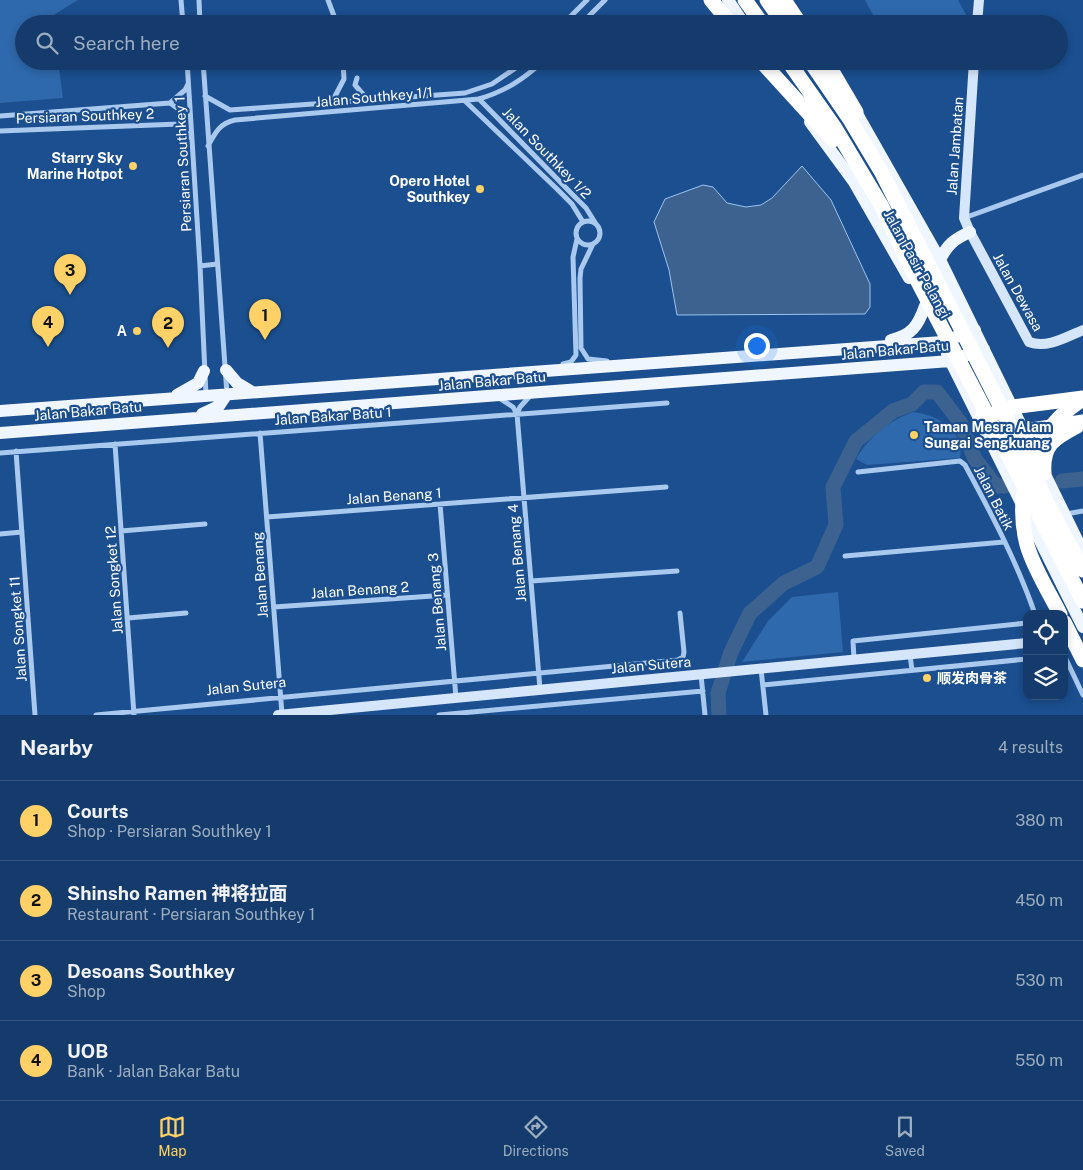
<!DOCTYPE html>
<html lang="en">
<head>
<meta charset="utf-8">
<style>
	body { margin:0; font-family:"Public Sans","Noto Sans SC",sans-serif; background:#1d4271; color:#f1f3f6 }
	.controls { position:absolute; right:15px; bottom:15px; display:grid; overflow:hidden; border-radius:10px; box-shadow:0 2px 8px #0003 }
	.controls button { width:45px; height:45px; display:grid; place-items:center; padding:0; border:0; border-bottom:1px solid #33557e; background:#143b6b; color:#f1f3f6; font:25px sans-serif }
	.you { position:absolute; left:756px; top:345px; width:18px; height:18px; margin:-12px; border:4px solid #fff; border-radius:50%; background:#1a73e8; box-shadow:0 0 0 8px #1a73e833 }
	.badge { display:grid; place-items:center; width:32px; height:32px; border-radius:50%; background:#ffd166; color:#111; font-size:16px; font-weight:700 }
	.pin { position:absolute; translate:-50% -41px; filter:drop-shadow(0 1px 2px #0008) }
	.pin::after { content:''; position:absolute; top:26px; width:18px; height:15px; background:inherit; clip-path:polygon(0 0,100% 0,50% 100%) }
	.list { margin:0; padding:0; list-style:none }
	h2 { display:flex; justify-content:space-between; align-items:center; height:65px; margin:0; padding:0 20px; font-size:21px }
	h2 small { font-size:16px; font-weight:400; color:#9dadc1 }
	.list li { display:grid; grid-template-columns:32px 1fr auto; gap:15px; align-items:center; box-sizing:border-box; height:80px; padding:0 20px; border-top:1px solid #33557e }
	.list b { display:block; font-size:19px; white-space:nowrap }
	.list p { margin:0; font-size:16px; white-space:nowrap; color:#9dadc1 }
	.list em { font-size:16px; font-style:normal; color:#9dadc1 }
	.icon { flex:none; width:28px; height:28px; fill:none; stroke:currentColor; stroke-width:2; stroke-linecap:round; stroke-linejoin:round }
	.map { position:relative; flex:none; width:1083px; height:715px; overflow:hidden }
	.search { position:absolute; background:#143b6b; box-shadow:0 2px 8px #0003; left:15px; right:15px; top:15px; height:55px; display:flex; align-items:center; gap:12px; box-sizing:border-box; padding:0 18px; border-radius:28px; color:#9dadc1; font-size:19px }
	.sheet { height:385px; background:#143b6b }
	nav { display:flex; justify-content:space-around; align-items:center; box-sizing:border-box; height:70px; border-top:1px solid #33557e; background:#143b6b; font-size:14px; color:#9dadc1 }
	nav a { display:grid; justify-items:center; gap:2px }
	nav .on { color:#ffd166 }
	.map>svg:first-child { display:block }
	.green { fill:#2e69ad }
	.water { fill:#3c6290; stroke:#9cc4f0 }
	.lines { fill:none; stroke-linecap:round; stroke-linejoin:round }
	.river { stroke:#3c6290; stroke-width:15 }
	.street { stroke:#a9c9ee; stroke-width:5 }
	.secondary { stroke:#d6e6fa; stroke-width:10 }
	.primary { stroke:#f0f6ff; stroke-width:12 }
	.highway { stroke:#fff; stroke-width:15 }
	.highway-bridge { stroke:#fff; stroke-width:15 }
	.poi-dot { fill:#ffd166; stroke:#1b4f8f; stroke-width:2 }
	.labels { text-anchor:middle; dominant-baseline:central; stroke-width:4.5; stroke-linejoin:round; paint-order:stroke }
	.street-label { font-size:14px; fill:#fff; stroke:#1b4f8f }
	.poi-label { font-size:14px; font-weight:bold; fill:#fff; stroke:#1b4f8f; text-anchor:end }
</style>
</head>
<body>
<div class="map">
<svg width="1083" height="715" viewBox="0 0 1083 715">
	<rect width="100%" height="100%" fill="#1b4f8f"/>
	<path class="green" d="M0,0H78L52,16L53,24H24V61H58L63,98L0,103Z
		M865,0H958L966,15L951,24H878Z
		M913,412C937,415 965,429 960,458L867,465L856,459C870,436 887,422 913,412Z
		M838,592L843,652L742,662L768,621L792,597Z"/>
	<path class="water" d="M802,166L831,200L870,284V307L865,314L677,315L669,270L654,222L665,199L703,185L713,187L727,203L746,207L761,205L772,198Z"/>
	<g class="lines">
		<path class="river" d="M1062,481L1083,479
			M719,715L718,693L731,652L750,613L784,583L817,567L836,525L833,487L856,441L893,411L912,404L924,392H937L960,422L975,459L996,486H1005"/>
		<path class="street" d="M181,0L183,24
			M199,0L200,24
			M328,0L337,24
			M563,24L587,0
			M581,24L605,0
			M187,61L200,266L206,395
			M203,61L227,394
			M357,78L355,85L368,100
			M205,96L230,110L465,93L492,84L526,61
			M479,99L571,193L586,208L596,224
			M465,101L557,189L572,204L583,222
			M332,102L344,79L343,61
			M170,103L181,111L179,124
			M0,116L170,103L185,90L188,84
			M0,131L179,124L191,138
			M208,146C215,133 220,123 235,120L479,99C505,91 523,80 543,61
			M964,218L1083,175
			M576 233a12 12 0 1 1 24 0a12 12 0 1 1-24 0Z
			M593,244L581,269L580,278L581,348L588,359L607,361
			M200,266L217,264
			M563,364L571,362L576,355L573,257L577,239
			M499,398L513,407L517,414L540,689
			M517,414L520,407L530,396
			M260,433L282,714
			M115,444L134,715
			M16,451L35,715
			M0,453L667,403
			M858,472L960,461L965,465C991,513 1017,562 1035,614
			M440,504L456,698
			M1066,514L1083,511
			M267,517L666,487
			M121,531L205,524
			M0,534L22,532
			M845,556L1004,542
			M531,581L677,571
			M274,607L447,595
			M128,618L186,613
			M910,655L912,670
			M1064,655L1083,695
			M854,659L853,641L1027,623
			M761,669L766,715
			M701,675L705,715
			M763,685L1027,659
			M96,715L678,660L683,657L684,652L680,613
			M439,715L703,691"/>
		<path class="secondary" d="M977,24L979,0
			M974,61L964,218L970,232L1029,342C1047,349 1066,337 1083,330
			M278,715L1027,643"/>
		<path class="primary" d="M728,0L744,24
			M856,112L940,260L1083,552
			M810,122L854,182L909,278
			M940,260C947,245 954,239 970,232
			M891,340C912,335 918,326 925,306
			M947,354L1083,627
			M226,370L237,383L252,392
			M177,395L198,383L204,371
			M0,411L942,342L975,330
			M202,414L219,406L227,394
			M0,433L950,361L984,349"/>
		<path class="highway" d="M711,0L731,24
			M745,0L762,24
			M767,0L784,24
			M784,0L800,24
			M826,61L856,112
			M980,419L1012,407L1083,398
			M993,444L1025,431L1083,422
			M1020,445L1047,503L1083,570
			M1006,451L1083,601
			M1044,473C1042,445 1054,438 1077,426"/>
		<path class="highway-bridge" d="M761,61L833,140
			M788,61L835,128L881,205L914,274L1006,451
			M810,61L849,118L882,173L1020,445
			M1060,614C1049,592 1034,569 1027,545C1013,490 1034,429 1083,399
			M1064,622L1083,660"/>
	</g>
	<g class="poi-dot">
		<circle cx="133" cy="166" r="5"/>
		<circle cx="480" cy="189" r="5"/>
		<circle cx="137" cy="331" r="5"/>
		<circle cx="914" cy="435" r="5"/>
		<circle cx="927" cy="678" r="5"/>
	</g>
	<g class="labels">
		<g class="street-label">
			<text transform="translate(374 97) rotate(-5)">Jalan Southkey 1/1</text>
			<text transform="translate(85 116) rotate(-2)">Persiaran Southkey 2</text>
			<text transform="translate(955 146) rotate(-86)">Jalan Jambatan</text>
			<text transform="translate(547 153) rotate(46)">Jalan Southkey 1/2</text>
			<text transform="translate(183 164) rotate(-93)">Persiaran Southkey 1</text>
			<text transform="translate(917 264) rotate(61)">Jalan Pasir Pelangi</text>
			<text transform="translate(1018 292) rotate(61)">Jalan Dewasa</text>
			<text transform="translate(895 350) rotate(-5)">Jalan Bakar Batu</text>
			<text transform="translate(492 381) rotate(-5)">Jalan Bakar Batu</text>
			<text transform="translate(88 411) rotate(-5)">Jalan Bakar Batu</text>
			<text transform="translate(333 416) rotate(-4)">Jalan Bakar Batu 1</text>
			<text transform="translate(394 496) rotate(-4)">Jalan Benang 1</text>
			<text transform="translate(994 498) rotate(63)">Jalan Batik</text>
			<text transform="translate(517 553) rotate(-95)">Jalan Benang 4</text>
			<text transform="translate(260 575) rotate(-94)">Jalan Benang</text>
			<text transform="translate(114 580) rotate(-94)">Jalan Songket 12</text>
			<text transform="translate(360 590) rotate(-4)">Jalan Benang 2</text>
			<text transform="translate(437 602) rotate(-95)">Jalan Benang 3</text>
			<text transform="translate(18 629) rotate(-94)">Jalan Songket 11</text>
			<text transform="translate(651 665) rotate(-5)">Jalan Sutera</text>
			<text transform="translate(246 686) rotate(-6)">Jalan Sutera</text>
		</g>
		<g class="poi-label">
			<text x="123" y="158">Starry Sky<tspan x="123" dy="16">Marine Hotpot</tspan></text>
			<text x="470" y="181">Opero Hotel<tspan x="470" dy="16">Southkey</tspan></text>
			<text x="127" y="331">A</text>
			<text x="924" y="427" text-anchor="start">Taman Mesra Alam<tspan x="924" dy="16">Sungai Sengkuang</tspan></text>
			<text x="937" y="678" text-anchor="start">顺发肉骨茶</text>
		</g>
	</g>
</svg>
<div class="controls">
<button><svg class="icon" aria-label="locate" viewBox="0 0 24 24"><circle cx="12" cy="12" r="6"/><path d="M12 2v4M12 18v4M2 12h4M18 12h4"/></svg></button>
<button><svg class="icon" aria-label="layers" viewBox="0 0 24 24"><path d="M12 4l9 5-9 5-9-5zM3 14l9 5 9-5"/></svg></button>
</div>
<div class="you"></div>
<div class="pin badge" style="left:265px;top:340px">1</div>
<div class="pin badge" style="left:168px;top:348px">2</div>
<div class="pin badge" style="left:70px;top:295px">3</div>
<div class="pin badge" style="left:48px;top:347px">4</div>
<div class="search"><svg class="icon" aria-label="search" viewBox="0 0 24 24"><circle cx="10" cy="10" r="6"/><path d="M15 15l6 6"/></svg>Search here</div>
</div>
<section class="sheet">
<h2>Nearby<small>4 results</small></h2>
<ul class="list">
<li><span class="badge">1</span><div><b>Courts</b><p>Shop · Persiaran Southkey 1</p></div><em>380 m</em></li>
<li><span class="badge">2</span><div><b>Shinsho Ramen 神将拉面</b><p>Restaurant · Persiaran Southkey 1</p></div><em>450 m</em></li>
<li><span class="badge">3</span><div><b>Desoans Southkey</b><p>Shop</p></div><em>530 m</em></li>
<li><span class="badge">4</span><div><b>UOB</b><p>Bank · Jalan Bakar Batu</p></div><em>550 m</em></li>
</ul>
</section>
<nav>
<a class="on"><svg class="icon" aria-label="map" viewBox="0 0 24 24"><path d="M3 6l6-2 6 2 6-2v14l-6 2-6-2-6 2zM9 4v14M15 6v14"/></svg>Map</a>
<a><svg class="icon" aria-label="directions" viewBox="0 0 24 24"><path d="M12 3l9 9-9 9-9-9zM9 14v-3h6M13 9l2 2-2 2"/></svg>Directions</a>
<a><svg class="icon" aria-label="saved" viewBox="0 0 24 24"><path d="M7 4h10v16l-5-4-5 4z"/></svg>Saved</a>
</nav>
</body>
</html>
